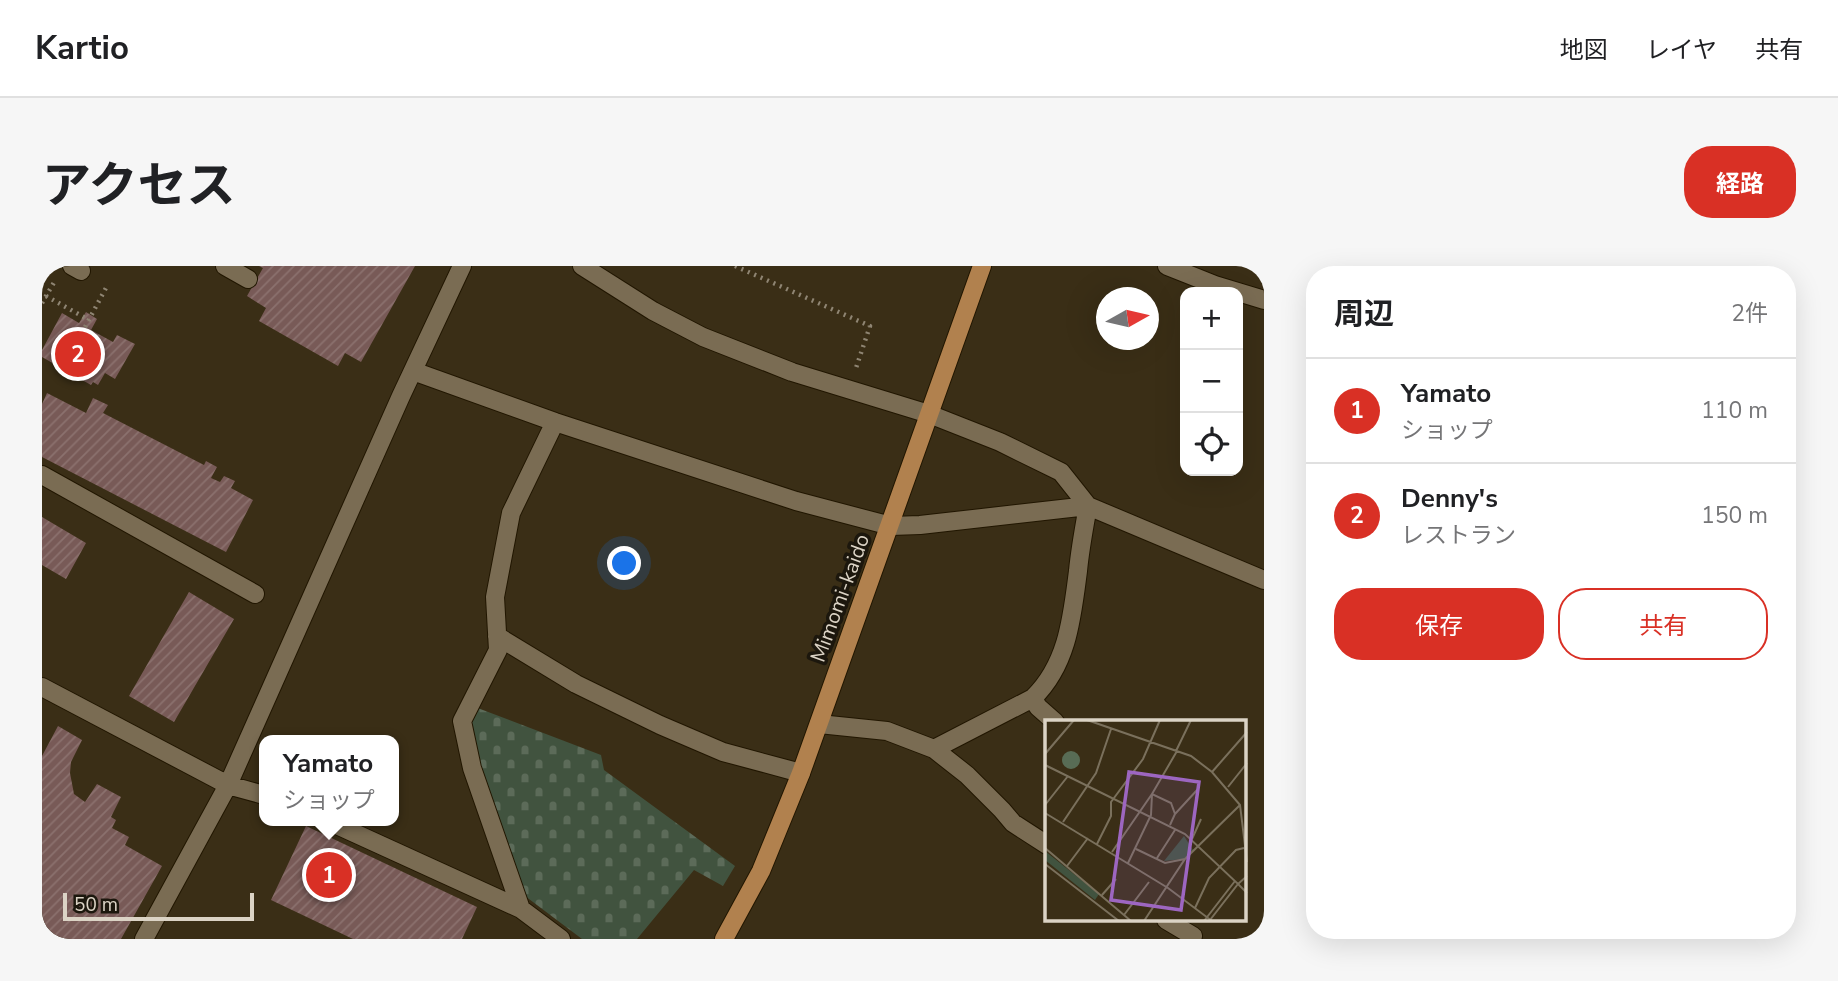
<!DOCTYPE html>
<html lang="ja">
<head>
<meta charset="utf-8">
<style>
	body { margin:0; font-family:"Nunito Sans","Noto Sans JP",sans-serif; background:#f6f6f6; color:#202124 }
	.controls { position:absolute; right:21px; top:21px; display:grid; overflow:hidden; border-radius:14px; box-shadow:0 7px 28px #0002 }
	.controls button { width:63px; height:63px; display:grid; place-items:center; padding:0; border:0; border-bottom:2px solid #e0e0e0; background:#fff; color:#202124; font:35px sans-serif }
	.compass { position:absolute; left:1054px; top:21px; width:63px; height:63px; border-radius:50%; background:#fff; box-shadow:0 7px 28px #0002; rotate:82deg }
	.scale { position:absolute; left:21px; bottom:18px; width:191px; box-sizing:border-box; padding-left:7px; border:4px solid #dbd3c5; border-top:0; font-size:19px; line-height:24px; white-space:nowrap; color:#dbd3c5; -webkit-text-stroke:5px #1c170d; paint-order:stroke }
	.you { position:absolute; left:583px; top:298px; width:24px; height:24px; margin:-18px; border:5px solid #fff; border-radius:50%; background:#1a73e8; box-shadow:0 0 0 10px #1a73e833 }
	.badge { display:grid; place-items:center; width:46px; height:46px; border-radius:50%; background:#d93025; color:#fff; font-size:23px; font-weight:700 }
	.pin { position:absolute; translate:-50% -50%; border:4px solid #fff; box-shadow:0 2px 7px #0006 }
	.popup { position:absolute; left:217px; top:469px; width:140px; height:91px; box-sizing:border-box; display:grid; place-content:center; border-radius:14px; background:#fff; filter:drop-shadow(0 2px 5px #0005); font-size:23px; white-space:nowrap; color:#757577 }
	.popup b { font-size:26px; color:#202124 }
	.popup::after { content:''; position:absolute; left:50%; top:100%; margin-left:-14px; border:14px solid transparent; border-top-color:#fff }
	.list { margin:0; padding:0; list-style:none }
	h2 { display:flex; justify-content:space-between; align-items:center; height:91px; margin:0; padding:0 28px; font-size:30px }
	h2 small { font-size:23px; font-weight:400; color:#757577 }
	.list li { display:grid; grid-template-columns:46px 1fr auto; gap:21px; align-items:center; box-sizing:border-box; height:105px; padding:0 28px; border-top:2px solid #e0e0e0 }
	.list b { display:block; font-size:26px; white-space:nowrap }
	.list p { margin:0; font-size:23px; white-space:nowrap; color:#757577 }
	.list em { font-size:23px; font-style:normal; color:#757577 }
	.actions { display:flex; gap:14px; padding:21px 28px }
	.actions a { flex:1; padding:16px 0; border:2px solid #d93025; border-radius:28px; text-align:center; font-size:24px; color:#d93025 }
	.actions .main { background:#d93025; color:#fff }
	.icon { flex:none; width:38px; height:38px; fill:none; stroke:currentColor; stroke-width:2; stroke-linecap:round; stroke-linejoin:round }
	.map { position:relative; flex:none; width:1222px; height:673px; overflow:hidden; border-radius:28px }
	header { display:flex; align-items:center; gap:42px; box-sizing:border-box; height:98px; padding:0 35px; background:#fff; border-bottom:2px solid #e0e0e0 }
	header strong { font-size:33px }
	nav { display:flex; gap:38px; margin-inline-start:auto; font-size:24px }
	.intro { display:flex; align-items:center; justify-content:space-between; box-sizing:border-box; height:168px; padding:0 42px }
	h1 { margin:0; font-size:49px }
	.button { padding:18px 32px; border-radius:28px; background:#d93025; color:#fff; font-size:24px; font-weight:700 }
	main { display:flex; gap:42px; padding:0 42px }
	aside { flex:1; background:#fff; border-radius:28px; box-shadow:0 7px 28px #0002 }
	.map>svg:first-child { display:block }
	.cemetery { fill:url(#cemetery-stones) }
	.building { fill:url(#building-hatch) }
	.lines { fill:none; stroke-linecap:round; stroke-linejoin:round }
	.minor-casing { stroke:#211601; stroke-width:20 }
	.major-casing { stroke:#211601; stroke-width:20 }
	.path { stroke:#8f8573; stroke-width:4.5; stroke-dasharray:2 5; stroke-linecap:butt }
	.minor { stroke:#7a6c53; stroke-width:18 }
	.major { stroke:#b1814e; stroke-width:18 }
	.labels { text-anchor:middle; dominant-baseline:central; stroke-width:7; stroke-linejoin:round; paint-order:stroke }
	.street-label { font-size:21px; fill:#dbd3c5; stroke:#1c170d }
	.inset-road { fill:none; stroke:#7a705c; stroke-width:2 }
	.view { fill:#9d66c1; fill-opacity:0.15; stroke:#9d66c1; stroke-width:3.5 }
	.inset-edge { fill:none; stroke:#dbd3c5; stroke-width:3.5 }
</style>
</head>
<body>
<header>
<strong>Kartio</strong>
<nav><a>地図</a><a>レイヤ</a><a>共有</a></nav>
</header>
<div class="intro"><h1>アクセス</h1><a class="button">経路</a></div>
<main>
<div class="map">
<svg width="1222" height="673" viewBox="0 0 1222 673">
	<defs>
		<pattern id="cemetery-stones" width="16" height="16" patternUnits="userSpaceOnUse" patternTransform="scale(1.75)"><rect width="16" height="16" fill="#41533f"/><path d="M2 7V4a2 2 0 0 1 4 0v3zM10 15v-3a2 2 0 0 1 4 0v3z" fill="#5c6b59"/></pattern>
		<pattern id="building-hatch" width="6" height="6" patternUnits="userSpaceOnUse" patternTransform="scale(1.75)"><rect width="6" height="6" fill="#785a57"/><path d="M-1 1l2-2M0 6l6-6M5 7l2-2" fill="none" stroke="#8b716e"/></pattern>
	</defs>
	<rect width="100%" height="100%" fill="#3a2e16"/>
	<path class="cemetery" d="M433,441L559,489L562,504L693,600L681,620L652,604L595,673H540L483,630L424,462Z"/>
	<path class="building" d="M217,0H373L319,96L303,87L296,100L217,55L224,42L205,30L221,2Z
		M44,46L55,53L49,64L71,76L75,69L93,78L73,113L63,107L56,119L51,116L49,119L0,91V84L20,47L37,57Z
		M5,127L44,147L51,132L66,139L61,147L162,199L164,195L175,201L169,212L178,216L182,210L193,215L189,222L211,234L184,286L0,191V138Z
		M0,251L44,277L24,313L0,299Z
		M147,326L192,353L132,456L87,430Z
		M16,460L40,474L29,496L28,507L32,528L43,536L55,518L79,531L69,551L74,554L70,562L87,571L83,579L120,600L79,673H0V490Z
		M264,560L435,641L420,673H311L229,634Z"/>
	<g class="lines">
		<defs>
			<path id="minor" d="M30,0L39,5
				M183,0L206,13
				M540,0L611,45L661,71L750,106L887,148L958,176L1019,206L1046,240C1042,262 1038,283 1036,305C1030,351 1026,398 991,432L892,483L845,465L777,458
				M1125,0L1173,19L1222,34
				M371,105L513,156L754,235L849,260L878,259L1046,240L1222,314
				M0,209L213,328
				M455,370L534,418L618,459L681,486L759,507
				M0,421L186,519L222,529
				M991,432L996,441L1013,456
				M892,483L925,509L960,544L971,557L1005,579
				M286,555L479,643L519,673
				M479,643L430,502L420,455L456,384L453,331L469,247L513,156
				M1124,654L1151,670
				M102,673L186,519L359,130L420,0"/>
			<path id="major" d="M682,673L719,605L759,507L940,0"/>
		</defs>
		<use href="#minor" class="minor-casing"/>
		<use href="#major" class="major-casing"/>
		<path class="path" d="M693,0L828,60L813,105
			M4,30L47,54
			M0,37L14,13
			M43,61L65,20"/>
		<use href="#minor" class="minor"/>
		<use href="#major" class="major"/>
	</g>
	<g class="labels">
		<g class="street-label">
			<text transform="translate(798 332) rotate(-70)">Mimomi-kaido</text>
		</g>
	</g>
	<g transform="translate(1003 454)">
		<rect width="201" height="201" fill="#3a2e16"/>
		<path d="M0,131L54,174L50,180L0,140Z" fill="#41533f"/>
		<path d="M17 40a9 9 0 1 1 18 0a9 9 0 1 1-18 0Z" fill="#586c55"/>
		<path d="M139,116L148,130L139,139L119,141Z" fill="#41533f"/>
		<path class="inset-road" d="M42,0L146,36L167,52L195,85L202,142M131,31L146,0M0,34L29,0M0,45L140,114L193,164L202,156M167,52L202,12M183,67L202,43M0,85L23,56M0,93L123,168L167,201M130,94L153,69M18,102L51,53L66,9M147,119L156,99M52,124L66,96V82L98,39L115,0M0,128L86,201M91,129L120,143L140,139M67,132L107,74L126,83L130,94L125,105M112,138L130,110M83,143L106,95L107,74L132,31M0,144L74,201M22,146L43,118M57,175L71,159M150,188L164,158L191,130L199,128M79,195L104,162M165,200L193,164L202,173M99,201L140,139L195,85M159,201L190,161"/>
		<path class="view" d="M84,52L154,62L136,190L66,180Z"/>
		<rect width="201" height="201" class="inset-edge"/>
	</g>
</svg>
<div class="controls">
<button>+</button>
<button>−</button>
<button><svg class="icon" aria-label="locate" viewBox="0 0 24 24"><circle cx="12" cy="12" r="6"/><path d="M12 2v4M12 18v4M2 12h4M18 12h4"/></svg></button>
</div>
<svg class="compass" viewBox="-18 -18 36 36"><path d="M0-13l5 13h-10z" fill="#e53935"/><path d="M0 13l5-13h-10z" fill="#757577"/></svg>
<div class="scale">50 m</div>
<div class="you"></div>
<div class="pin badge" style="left:287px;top:609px">1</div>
<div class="popup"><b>Yamato</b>ショップ</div>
<div class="pin badge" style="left:36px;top:88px">2</div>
</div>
<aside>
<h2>周辺<small>2件</small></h2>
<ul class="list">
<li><span class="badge">1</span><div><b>Yamato</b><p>ショップ</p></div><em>110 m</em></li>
<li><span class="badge">2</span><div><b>Denny's</b><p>レストラン</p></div><em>150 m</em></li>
</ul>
<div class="actions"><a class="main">保存</a><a>共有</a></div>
</aside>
</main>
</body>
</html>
